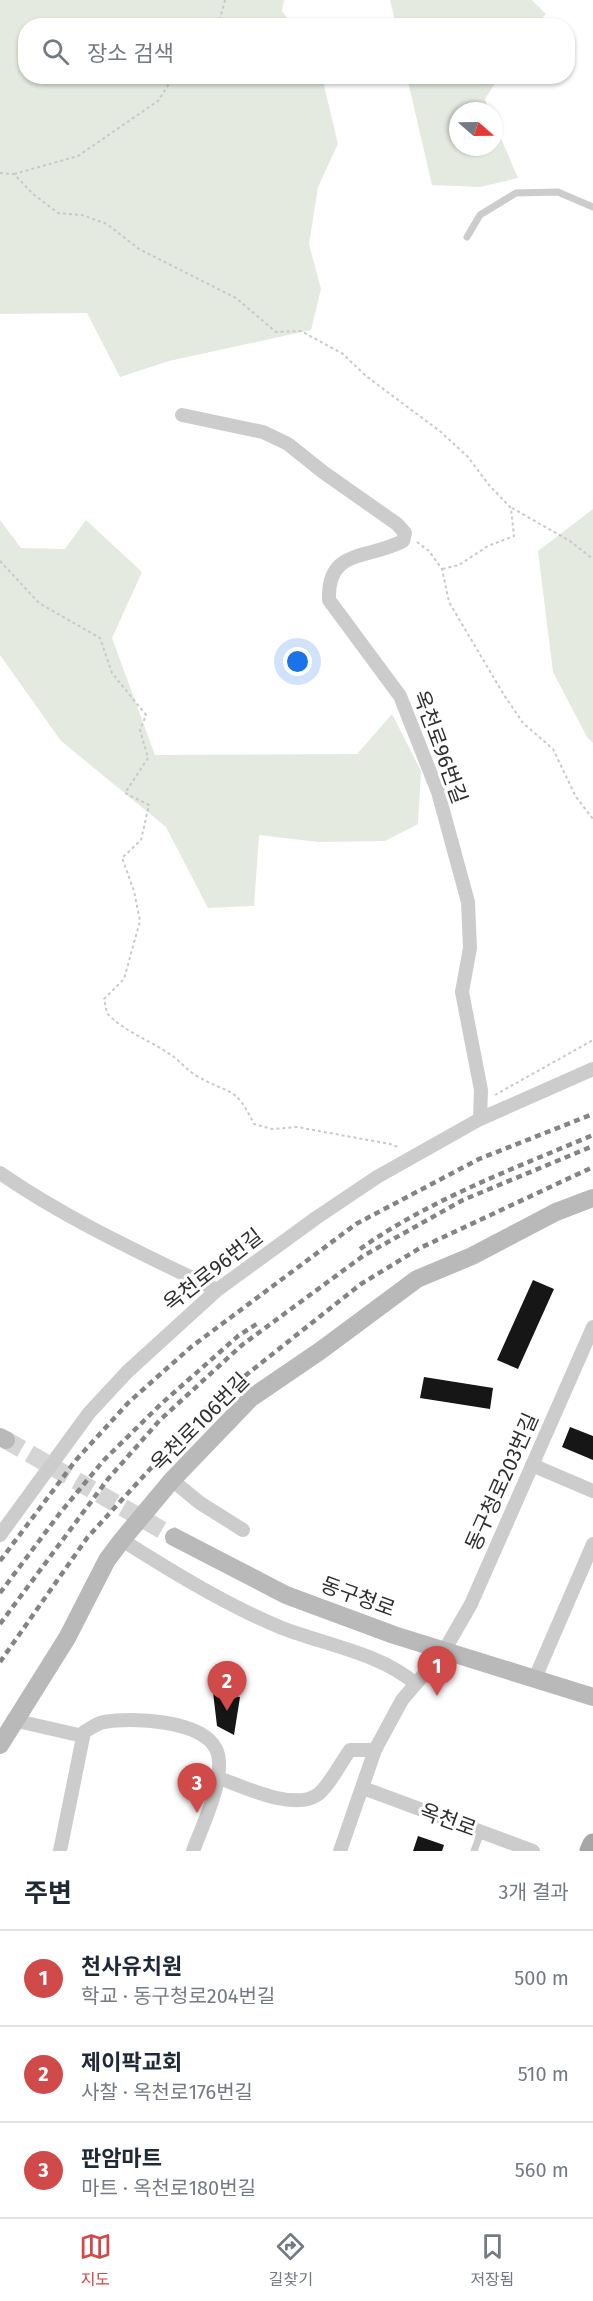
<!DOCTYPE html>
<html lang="ko">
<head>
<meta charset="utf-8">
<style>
	body { margin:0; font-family:"Fira Sans","Noto Sans KR",sans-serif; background:#f2f2f3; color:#1f2937 }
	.compass { position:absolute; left:449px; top:102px; width:54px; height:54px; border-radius:50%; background:#fff; box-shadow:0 2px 4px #0004; rotate:110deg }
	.you { position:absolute; left:298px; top:662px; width:21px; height:21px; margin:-15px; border:4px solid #fff; border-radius:50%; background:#1a73e8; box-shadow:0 0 0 9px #1a73e833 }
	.badge { display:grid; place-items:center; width:39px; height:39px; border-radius:50%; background:#cf4a48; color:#fff; font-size:20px; font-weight:700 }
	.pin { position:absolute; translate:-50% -50px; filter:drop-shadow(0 2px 3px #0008) }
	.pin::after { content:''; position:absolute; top:32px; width:21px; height:18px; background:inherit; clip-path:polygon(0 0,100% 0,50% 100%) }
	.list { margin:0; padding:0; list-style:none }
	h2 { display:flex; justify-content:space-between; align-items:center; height:78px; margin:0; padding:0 24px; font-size:26px }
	h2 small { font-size:20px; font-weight:400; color:#747a83 }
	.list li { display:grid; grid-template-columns:39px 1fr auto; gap:18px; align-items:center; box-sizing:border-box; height:96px; padding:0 24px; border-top:2px solid #e0e1e3 }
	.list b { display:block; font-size:22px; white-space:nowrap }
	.list p { margin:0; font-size:20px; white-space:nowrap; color:#747a83 }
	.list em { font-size:20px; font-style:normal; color:#747a83 }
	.icon { flex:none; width:33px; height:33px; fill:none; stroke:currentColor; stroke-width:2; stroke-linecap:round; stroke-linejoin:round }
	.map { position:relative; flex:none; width:593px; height:1851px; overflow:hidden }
	.search { position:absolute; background:#fff; box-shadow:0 2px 4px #0004; left:18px; right:18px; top:18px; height:66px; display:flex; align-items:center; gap:15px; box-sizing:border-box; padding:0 21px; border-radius:24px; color:#747a83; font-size:22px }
	.sheet { height:366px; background:#fff }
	nav { display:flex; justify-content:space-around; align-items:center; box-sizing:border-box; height:84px; border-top:2px solid #e0e1e3; background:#fff; font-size:16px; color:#747a83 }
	nav a { display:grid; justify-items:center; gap:3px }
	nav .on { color:#cf4a48 }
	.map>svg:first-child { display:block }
	.green { fill:#e4eadf }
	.building { fill:#161616 }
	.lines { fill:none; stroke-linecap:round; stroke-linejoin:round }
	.secondary-tunnel { stroke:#d5d5d5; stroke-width:18; stroke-dasharray:18 9; stroke-linecap:butt }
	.path { stroke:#c9c9c9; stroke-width:2; stroke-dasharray:3 3; stroke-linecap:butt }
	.lane { stroke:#ccc; stroke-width:7 }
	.street { stroke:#ccc; stroke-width:14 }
	.secondary { stroke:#b9b9b9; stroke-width:18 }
	.primary { stroke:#a7a7a7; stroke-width:21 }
	.rail { stroke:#848484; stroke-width:4.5; stroke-dasharray:6 4.5; stroke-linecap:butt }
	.labels { text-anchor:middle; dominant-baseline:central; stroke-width:6; stroke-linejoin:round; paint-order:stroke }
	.street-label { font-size:21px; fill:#2f2f2f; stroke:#fff }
</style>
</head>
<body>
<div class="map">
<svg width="593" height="1851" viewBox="0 0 593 1851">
	<rect width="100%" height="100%" fill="#fff"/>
	<path class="green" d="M0,0H284L282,11L292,25L26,26V76L322,77L338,144L318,187L309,244L321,289L311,330L169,361L120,377L87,313L0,314Z
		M390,0H532L546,14L536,25H396Z
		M407,77H499L485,99L489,111H458V147H494V122L518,178L480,187L432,185Z
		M593,509V743L587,737L553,672L538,551Z
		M0,520L21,548L65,549L86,520L142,572L112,638L155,755L357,754L392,714L421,771L418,824L385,841L318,842L259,835L254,906L208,908L166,827L61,741L0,655Z"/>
	<path class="building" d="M533,1280L554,1289L518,1369L497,1360Z
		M424,1377L493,1388L490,1409L420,1398Z
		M570,1427L593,1436V1460L562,1447Z
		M213,1692L240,1697L234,1735L217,1726Z
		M418,1836L444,1845L442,1851H413Z"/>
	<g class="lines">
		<path class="secondary-tunnel" d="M6,1440L174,1537"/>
		<path class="path" d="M218,26L225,0
			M0,173L14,174L33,194L58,213L82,215L107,224L139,249L236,298L276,332L301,331L343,354L366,376L441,432L468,457L489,485L511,508L514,536L488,546L459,565L442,569
			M14,174L78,156L158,101L174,76
			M512,508L570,541L593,559
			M417,542L429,551L442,569L449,602L504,695L523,723L553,749L576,797L593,819
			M0,561L39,603L100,638L112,673L146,715L140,730L148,758L125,793L149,805L141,840L122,858L134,891L140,921L124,979L104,999L107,1013C124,1032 148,1039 168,1053C179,1059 186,1070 197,1076C230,1096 234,1083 254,1124L272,1129L297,1127L390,1144L400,1148
			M495,1095L593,1040"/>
		<path class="lane" d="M467,237L480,215L516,193L558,192L593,207
			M474,1851L481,1832"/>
		<path class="street" d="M182,415L263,432L288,444L323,472L397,524L405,533L403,541C367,560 327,548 329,600L400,696L438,792L468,902L470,948L462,992L481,1090L480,1119
			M0,1173C68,1220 143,1254 217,1290
			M532,1465L593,1491
			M172,1480L200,1503L243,1530
			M0,1535L89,1413L127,1372L217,1290L316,1218L377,1177L480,1119L593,1069
			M122,1540C171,1571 228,1606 282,1628C326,1645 380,1653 416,1684
			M535,1678L593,1544
			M13,1720L83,1736
			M219,1778C244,1787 293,1811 317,1795C327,1789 342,1761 350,1750H375
			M363,1788L533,1851
			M60,1851L84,1732C90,1729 97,1723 104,1722C132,1717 202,1720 216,1749C228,1774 202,1826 193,1851
			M340,1851L375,1750L402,1700L444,1651L471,1604L593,1327"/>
		<path class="secondary" d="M0,1437L6,1440
			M174,1537L286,1595L394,1635L593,1697
			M0,1745L67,1638L107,1560L122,1540L172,1480L251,1398L320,1351L417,1279L472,1256L556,1212L593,1198"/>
		<path class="primary" d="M590,1851L593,1844"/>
		<path class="rail" d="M360,1249C431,1199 513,1169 593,1135
			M0,1561L76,1460L129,1402L191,1347L356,1224L479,1159L593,1114
			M0,1593L60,1513L104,1460L161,1404L238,1336L258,1323
			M0,1624L108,1479L160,1420L242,1345L363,1256L463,1200L593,1146
			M0,1662L87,1538L204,1410L251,1371L361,1284L420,1248L593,1167"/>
	</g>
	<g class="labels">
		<g class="street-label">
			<text transform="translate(440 747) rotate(70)">옥천로96번길</text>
			<text transform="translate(213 1270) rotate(-38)">옥천로96번길</text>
			<text transform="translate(200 1422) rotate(-45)">옥천로106번길</text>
			<text transform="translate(502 1482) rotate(-66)">동구청로203번길</text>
			<text transform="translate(358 1597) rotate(20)">동구청로</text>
			<text transform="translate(448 1820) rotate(20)">옥천로</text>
		</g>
	</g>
</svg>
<svg class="compass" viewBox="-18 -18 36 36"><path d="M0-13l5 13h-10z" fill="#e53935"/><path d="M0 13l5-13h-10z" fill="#747a83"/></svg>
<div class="you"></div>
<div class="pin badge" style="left:437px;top:1696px">1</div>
<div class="pin badge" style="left:227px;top:1711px">2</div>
<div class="pin badge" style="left:197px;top:1813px">3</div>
<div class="search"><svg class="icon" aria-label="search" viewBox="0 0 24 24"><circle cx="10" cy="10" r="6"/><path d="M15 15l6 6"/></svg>장소 검색</div>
</div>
<section class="sheet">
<h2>주변<small>3개 결과</small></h2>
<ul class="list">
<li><span class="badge">1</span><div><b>천사유치원</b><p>학교 · 동구청로204번길</p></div><em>500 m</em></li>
<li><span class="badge">2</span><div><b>제이팍교회</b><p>사찰 · 옥천로176번길</p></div><em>510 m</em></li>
<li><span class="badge">3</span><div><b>판암마트</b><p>마트 · 옥천로180번길</p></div><em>560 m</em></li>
</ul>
</section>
<nav>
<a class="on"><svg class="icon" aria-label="map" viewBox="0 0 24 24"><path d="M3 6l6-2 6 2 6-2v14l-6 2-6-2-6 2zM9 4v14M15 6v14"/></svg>지도</a>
<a><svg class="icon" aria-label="directions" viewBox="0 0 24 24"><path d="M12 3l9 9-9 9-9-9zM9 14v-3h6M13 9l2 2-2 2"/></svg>길찾기</a>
<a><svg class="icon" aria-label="saved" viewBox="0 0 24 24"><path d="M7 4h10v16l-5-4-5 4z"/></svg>저장됨</a>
</nav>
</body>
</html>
